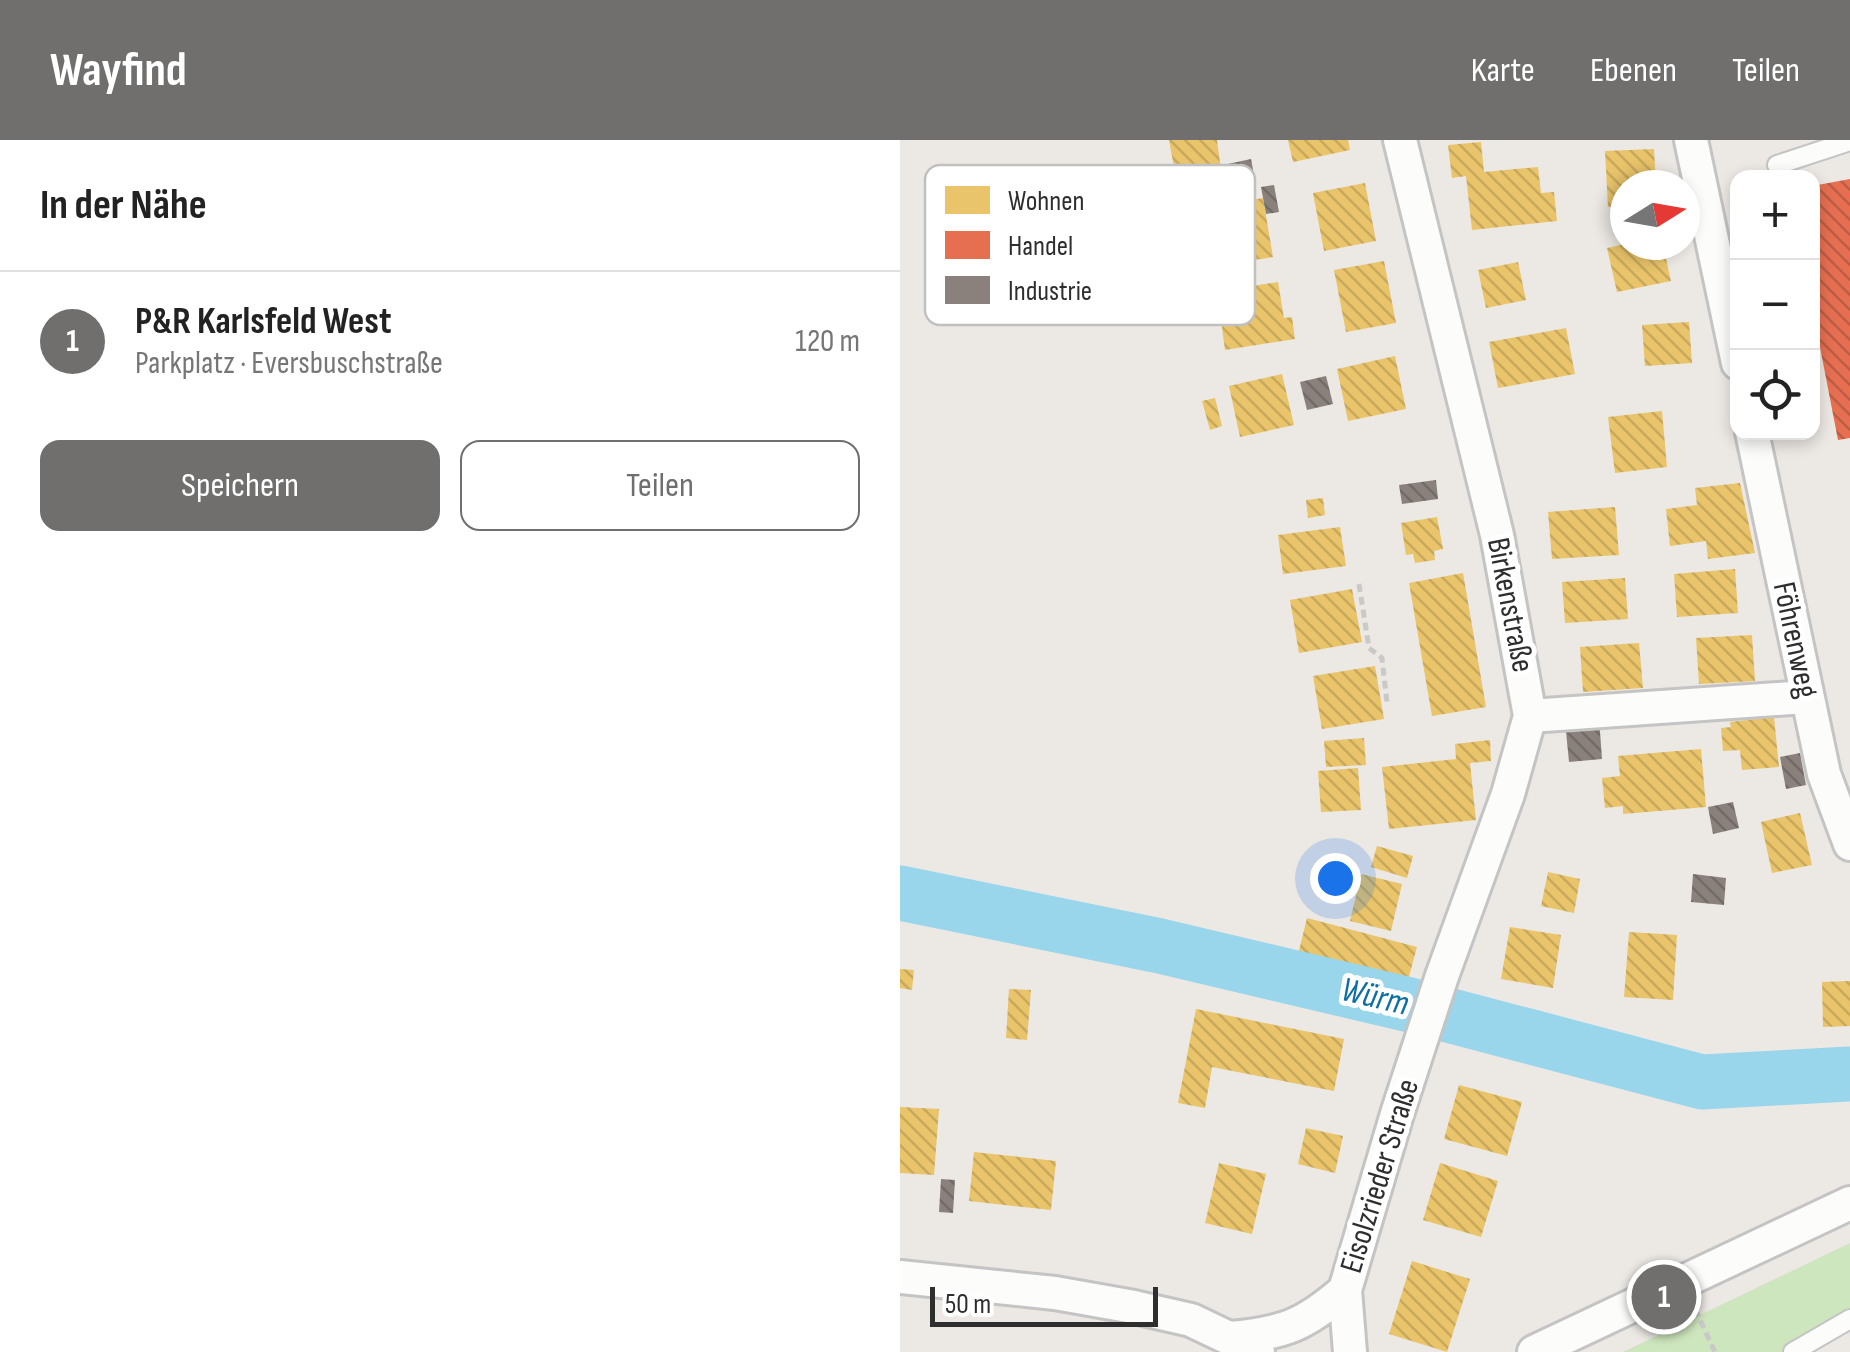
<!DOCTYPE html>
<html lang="de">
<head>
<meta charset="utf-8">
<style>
	body { margin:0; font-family:"Sofia Sans Condensed",sans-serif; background:#f6f6f6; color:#222 }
	.controls { position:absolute; right:30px; top:30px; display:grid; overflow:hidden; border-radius:20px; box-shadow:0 5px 15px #0003 }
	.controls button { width:90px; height:90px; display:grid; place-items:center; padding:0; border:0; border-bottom:2px solid #e0e0e0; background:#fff; color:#222; font:50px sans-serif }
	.compass { position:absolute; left:710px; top:30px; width:90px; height:90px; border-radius:50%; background:#fff; box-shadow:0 5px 15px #0003; rotate:79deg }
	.scale { position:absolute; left:30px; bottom:25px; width:228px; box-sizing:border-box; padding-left:10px; border:5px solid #2e2e2e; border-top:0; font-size:28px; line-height:35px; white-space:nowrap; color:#2e2e2e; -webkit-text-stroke:8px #fff; paint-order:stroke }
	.you { position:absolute; left:435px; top:738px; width:35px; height:35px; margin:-25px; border:8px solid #fff; border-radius:50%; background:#1a73e8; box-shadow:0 0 0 15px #1a73e833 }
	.badge { display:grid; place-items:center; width:65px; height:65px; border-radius:50%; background:#706f6e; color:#fff; font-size:32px; font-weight:700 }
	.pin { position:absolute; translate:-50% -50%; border:5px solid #fff; box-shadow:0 2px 10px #0006 }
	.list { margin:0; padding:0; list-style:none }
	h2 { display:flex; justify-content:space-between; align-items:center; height:130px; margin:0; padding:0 40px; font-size:42px }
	h2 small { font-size:32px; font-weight:400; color:#767676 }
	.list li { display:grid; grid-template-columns:65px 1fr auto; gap:30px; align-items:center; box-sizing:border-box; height:140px; padding:0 40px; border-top:2px solid #e0e0e0 }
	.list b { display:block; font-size:38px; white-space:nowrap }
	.list p { margin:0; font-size:32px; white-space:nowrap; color:#767676 }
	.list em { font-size:32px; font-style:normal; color:#767676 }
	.actions { display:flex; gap:20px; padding:30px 40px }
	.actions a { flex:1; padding:22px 0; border:2px solid #706f6e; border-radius:20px; text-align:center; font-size:35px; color:#706f6e }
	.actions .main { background:#706f6e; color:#fff }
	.icon { flex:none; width:55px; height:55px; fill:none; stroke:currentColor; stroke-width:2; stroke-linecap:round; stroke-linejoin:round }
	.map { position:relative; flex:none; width:950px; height:1212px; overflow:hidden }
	header { display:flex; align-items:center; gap:60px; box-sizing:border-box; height:140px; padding:0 50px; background:#706f6e; color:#fff }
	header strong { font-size:48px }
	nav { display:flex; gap:55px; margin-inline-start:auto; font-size:35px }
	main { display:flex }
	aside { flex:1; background:#fff }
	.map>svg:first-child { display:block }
	.grass { fill:#cee6be }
	.homes { fill:url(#homes-back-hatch) }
	.shops { fill:url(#shops-back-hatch) }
	.industry { fill:url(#industry-back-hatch) }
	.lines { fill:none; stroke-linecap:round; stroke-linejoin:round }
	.river { stroke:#99d6ec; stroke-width:55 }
	.lane-casing { stroke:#c5c4c5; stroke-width:22 }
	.street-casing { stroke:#c5c4c5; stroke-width:38 }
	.path { stroke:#c9c9c8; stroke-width:5; stroke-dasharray:8 5; stroke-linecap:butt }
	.lane { stroke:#fcfcfb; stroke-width:18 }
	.street { stroke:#fcfcfb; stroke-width:32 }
	.labels { text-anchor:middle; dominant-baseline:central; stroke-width:10; stroke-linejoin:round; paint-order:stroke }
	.street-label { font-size:32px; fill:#2e2e2e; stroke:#fff }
	.water-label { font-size:35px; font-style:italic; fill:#0d6fa3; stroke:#fff }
	.key { fill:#fff; stroke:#c0c0c0; stroke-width:2.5 }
	.key-label { font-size:28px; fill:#2e2e2e }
</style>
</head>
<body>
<header>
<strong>Wayfind</strong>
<nav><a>Karte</a><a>Ebenen</a><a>Teilen</a></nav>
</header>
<main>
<aside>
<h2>In der Nähe<small></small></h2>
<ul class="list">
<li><span class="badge">1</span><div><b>P&amp;R Karlsfeld West</b><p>Parkplatz · Eversbuschstraße</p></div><em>120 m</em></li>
</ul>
<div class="actions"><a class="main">Speichern</a><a>Teilen</a></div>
</aside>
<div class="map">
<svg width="950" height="1212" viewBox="0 0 950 1212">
	<defs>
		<pattern id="homes-back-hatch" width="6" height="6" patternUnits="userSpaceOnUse" patternTransform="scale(2.5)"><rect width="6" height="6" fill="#e9c46a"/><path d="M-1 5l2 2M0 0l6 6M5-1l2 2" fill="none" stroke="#c8a95c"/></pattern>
		<pattern id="shops-back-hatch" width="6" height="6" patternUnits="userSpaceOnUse" patternTransform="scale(2.5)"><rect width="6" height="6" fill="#e76f51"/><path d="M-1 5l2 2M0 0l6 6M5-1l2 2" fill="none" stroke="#bc5c44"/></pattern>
		<pattern id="industry-back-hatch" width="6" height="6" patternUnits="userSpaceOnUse" patternTransform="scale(2.5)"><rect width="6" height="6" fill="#8a817c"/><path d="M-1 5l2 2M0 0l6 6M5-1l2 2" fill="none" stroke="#716a66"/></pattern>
	</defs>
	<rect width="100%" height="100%" fill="#ece8e4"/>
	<path class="grass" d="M950,1103V1171L882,1212H723Z"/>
	<path class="homes" d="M269,0H317L322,37L277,44Z
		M388,0H448L450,10L393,22Z
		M581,2L584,32L638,27L641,53L654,52L657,81L572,90L566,36L552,38L548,5Z
		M754,9L756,45H725V66L708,67L705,11Z
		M465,43L476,101L424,111L413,53Z
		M363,58L373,117L311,127L310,120L303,121L296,79L304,78L302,68Z
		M725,104L763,105L771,141L717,152L707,108Z
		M484,121L496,183L446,192L434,130Z
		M618,122L626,160L586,168L578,130Z
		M378,142L384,178L392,177L395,199L325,210L317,151Z
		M789,182L792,223L745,226L742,185Z
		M666,188L675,234L598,248L589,202Z
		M495,216L506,269L448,281L437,229Z
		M382,234L394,285L340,297L329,246Z
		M315,258L322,286L310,290L302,261Z
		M762,271L767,327L715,333L708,277Z
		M840,343L855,413L808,419L806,401L770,406L766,369L797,365L795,348Z
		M423,358L425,375L408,378L406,360Z
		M715,367L719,415L652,419L648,372Z
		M537,377L543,409L534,411L535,420L515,423L513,414L506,415L501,383Z
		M440,387L446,426L383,434L378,395Z
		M835,429L838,473L777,477L774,434Z
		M563,433L586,567L532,576L509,443Z
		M725,438L728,479L665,483L662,442Z
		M452,449L462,502L399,513L390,460Z
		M852,495L855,541L799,544L796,498Z
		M739,503L743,548L683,552L680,507Z
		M475,526L484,579L422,589L413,536Z
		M874,577L879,627L842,630L840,610L823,611L821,588L831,587L830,582Z
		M464,598L466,625L426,627L424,601Z
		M590,600L591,621L570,623L576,680L489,689L482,627L556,619L555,604Z
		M801,609L806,667L723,674V666L705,668L702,638L720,636L718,616Z
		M458,628L461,670L421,672L418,631Z
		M900,673L912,725L872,733L861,682Z
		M477,706L513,716L507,738L471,727Z
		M648,732L680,739L674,773L641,766Z
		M461,734L502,744L491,791L450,781Z
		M407,778L517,807L504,855L395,827Z
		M610,787L661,795L653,848L601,839Z
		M729,792L777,795L773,860L724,857Z
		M0,829L14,830L12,850L0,848Z
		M950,841V886L923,887L922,842Z
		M109,849L131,850L127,900L106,898Z
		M296,869L444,899L434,951L312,927L305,968L278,963Z
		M559,945L622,962L607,1016L544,999Z
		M0,967L39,969L34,1035L0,1033Z
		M406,988L443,996L435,1033L398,1024Z
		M74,1012L156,1021L151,1070L69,1061Z
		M319,1023L366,1034L352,1094L305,1083Z
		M540,1023L598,1041L581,1097L523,1080Z
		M512,1121L570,1139L547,1212L489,1194Z"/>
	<path class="shops" d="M950,39V298L938,300L912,166V46Z"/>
	<path class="industry" d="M351,19L356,46L329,52L323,25Z
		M374,45L379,72L366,74L361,47Z
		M426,236L433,264L407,270L400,242Z
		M536,340L538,359L502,364L499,345Z
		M699,578L702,619L669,622L665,581Z
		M900,613L906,645L886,649L880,617Z
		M833,662L839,688L813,694L808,667Z
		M793,734L826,738L824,765L791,762Z
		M41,1039L55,1040L53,1073L39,1072Z"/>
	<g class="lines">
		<path class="river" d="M0,753L260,806L510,865L802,942L950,934"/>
		<defs>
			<path id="lane" d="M877,25L950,1
				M893,1212L950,1179"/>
			<path id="street" d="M791,0L838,223
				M852,292L924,634L950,704
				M630,576L906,557
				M0,1137L155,1153L234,1167L291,1180L358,1212
				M331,1198C384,1193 405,1185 445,1150
				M450,1212L445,1150L497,974L542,836L608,654L630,576L597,395L500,0
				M634,1212L950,1063"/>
		</defs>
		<use href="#lane" class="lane-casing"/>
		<use href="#street" class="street-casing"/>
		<path class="path" d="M459,444L469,508L482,518L487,563
			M795,1169L815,1212"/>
		<use href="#lane" class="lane"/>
		<use href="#street" class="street"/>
	</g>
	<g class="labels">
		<g class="street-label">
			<text transform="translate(610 465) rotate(79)">Birkenstraße</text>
			<text transform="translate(895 500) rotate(78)">Föhrenweg</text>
			<text transform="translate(480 1036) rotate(-73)">Eisolzrieder Straße</text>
		</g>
		<g class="water-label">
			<text transform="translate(475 857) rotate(13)">Würm</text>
		</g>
	</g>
	<rect x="25" y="25" width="330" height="160" rx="15" class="key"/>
	<rect x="45" y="46" width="45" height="28" fill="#e9c46a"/>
	<rect x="45" y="91" width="45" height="28" fill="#e76f51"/>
	<rect x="45" y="136" width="45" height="28" fill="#8a817c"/>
	<g class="key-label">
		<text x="108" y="70">Wohnen</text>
		<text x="108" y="115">Handel</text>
		<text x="108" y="160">Industrie</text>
	</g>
</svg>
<div class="controls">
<button>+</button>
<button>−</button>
<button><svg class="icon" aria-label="locate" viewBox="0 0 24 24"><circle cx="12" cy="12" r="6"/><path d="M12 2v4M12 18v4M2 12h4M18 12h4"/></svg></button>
</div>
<svg class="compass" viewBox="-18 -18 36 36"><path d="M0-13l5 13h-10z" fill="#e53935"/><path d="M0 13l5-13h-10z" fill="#767676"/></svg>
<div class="scale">50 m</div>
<div class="you"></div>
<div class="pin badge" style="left:764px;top:1157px">1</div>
</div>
</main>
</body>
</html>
